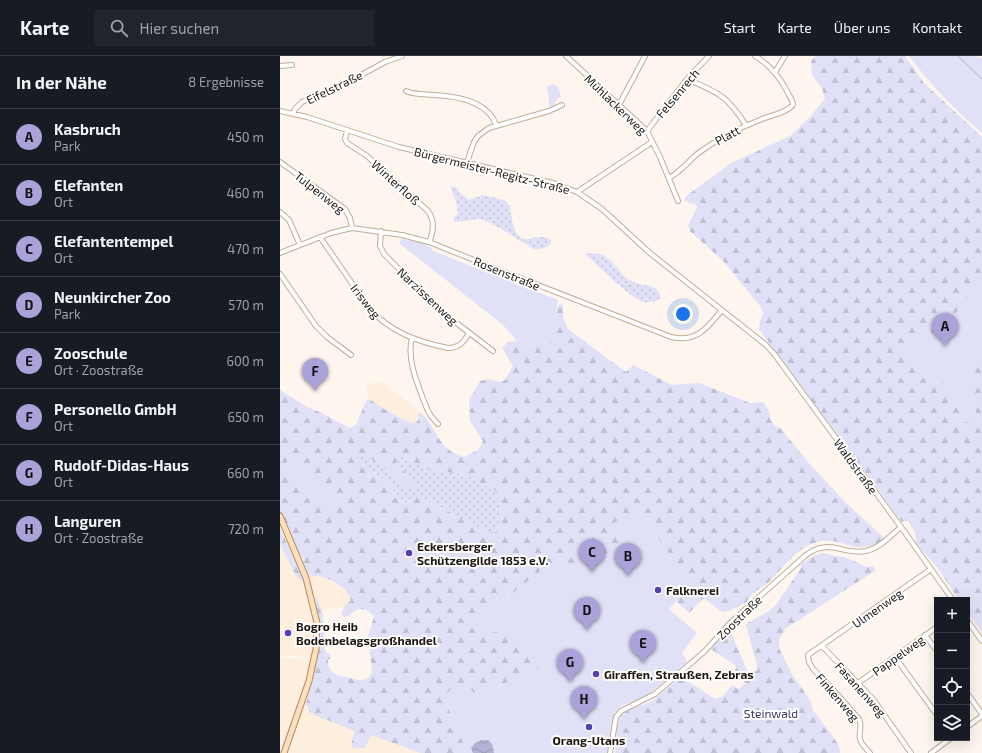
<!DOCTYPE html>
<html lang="de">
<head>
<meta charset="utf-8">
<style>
	body { margin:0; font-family:"Exo 2",sans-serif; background:#20242c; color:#f1f3f6 }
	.controls { position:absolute; right:12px; bottom:12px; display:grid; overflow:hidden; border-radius:0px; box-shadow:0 4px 16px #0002 }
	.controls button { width:36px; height:36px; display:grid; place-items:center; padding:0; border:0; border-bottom:1px solid #363941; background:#171b24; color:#f1f3f6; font:20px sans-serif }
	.you { position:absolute; left:403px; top:258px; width:14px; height:14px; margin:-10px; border:3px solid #fff; border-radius:50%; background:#1a73e8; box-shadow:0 0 0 6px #1a73e833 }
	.badge { display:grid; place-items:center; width:26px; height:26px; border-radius:50%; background:#aba2da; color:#111; font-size:13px; font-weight:700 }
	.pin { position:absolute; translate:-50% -33px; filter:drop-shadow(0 1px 2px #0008) }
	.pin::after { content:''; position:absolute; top:21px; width:14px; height:12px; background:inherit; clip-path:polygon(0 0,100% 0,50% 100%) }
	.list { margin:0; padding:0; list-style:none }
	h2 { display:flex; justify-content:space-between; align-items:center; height:52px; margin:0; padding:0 16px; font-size:17px }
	h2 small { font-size:13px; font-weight:400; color:#9ea1a6 }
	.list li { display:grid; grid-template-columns:26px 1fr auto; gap:12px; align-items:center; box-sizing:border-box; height:56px; padding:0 16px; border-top:1px solid #363941 }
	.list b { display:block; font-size:15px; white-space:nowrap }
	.list p { margin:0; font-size:13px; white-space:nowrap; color:#9ea1a6 }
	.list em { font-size:13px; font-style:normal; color:#9ea1a6 }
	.icon { flex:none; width:22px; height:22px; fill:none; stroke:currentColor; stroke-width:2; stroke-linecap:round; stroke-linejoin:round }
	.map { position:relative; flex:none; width:702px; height:697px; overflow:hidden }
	header { display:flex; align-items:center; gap:24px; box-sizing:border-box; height:56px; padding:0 20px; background:#171b24; border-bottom:1px solid #363941 }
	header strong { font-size:19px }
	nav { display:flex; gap:22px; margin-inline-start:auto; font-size:14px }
	.search { width:280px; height:36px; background:#20242c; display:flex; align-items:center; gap:10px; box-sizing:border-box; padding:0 14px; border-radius:0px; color:#9ea1a6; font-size:15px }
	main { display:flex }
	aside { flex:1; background:#171b24 }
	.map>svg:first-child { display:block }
	.built { fill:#fdeede }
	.grass { fill:url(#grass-dots) }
	.forest { fill:url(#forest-firs); fill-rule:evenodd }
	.park { fill:#e0e0f7 }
	.water { fill:url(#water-waves) }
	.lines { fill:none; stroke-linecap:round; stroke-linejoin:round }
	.stream { stroke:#b2b2d3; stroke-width:1 }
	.minor-casing { stroke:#bead98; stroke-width:6 }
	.major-casing { stroke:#ae8c64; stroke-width:7 }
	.minor { stroke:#fff; stroke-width:4 }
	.major { stroke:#fddfbc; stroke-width:5 }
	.poi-dot { fill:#553fb7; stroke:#fff; stroke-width:1.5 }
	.labels { text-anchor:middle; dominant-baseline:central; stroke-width:4; stroke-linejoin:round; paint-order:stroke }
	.street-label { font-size:12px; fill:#1f1811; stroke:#fff }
	.poi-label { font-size:12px; font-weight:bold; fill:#1f1811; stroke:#fff; text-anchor:start }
	.park-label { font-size:12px; fill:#3b3865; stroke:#fff }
</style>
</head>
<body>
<header>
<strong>Karte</strong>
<div class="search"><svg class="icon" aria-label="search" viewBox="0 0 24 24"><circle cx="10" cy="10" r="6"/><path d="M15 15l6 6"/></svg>Hier suchen</div>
<nav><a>Start</a><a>Karte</a><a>Über uns</a><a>Kontakt</a></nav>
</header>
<main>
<aside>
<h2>In der Nähe<small>8 Ergebnisse</small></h2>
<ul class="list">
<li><span class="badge">A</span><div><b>Kasbruch</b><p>Park</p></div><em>450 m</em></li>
<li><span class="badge">B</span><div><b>Elefanten</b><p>Ort</p></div><em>460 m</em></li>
<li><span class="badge">C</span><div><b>Elefantentempel</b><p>Ort</p></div><em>470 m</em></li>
<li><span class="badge">D</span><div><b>Neunkircher Zoo</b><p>Park</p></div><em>570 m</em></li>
<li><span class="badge">E</span><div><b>Zooschule</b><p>Ort · Zoostraße</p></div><em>600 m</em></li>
<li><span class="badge">F</span><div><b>Personello GmbH</b><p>Ort</p></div><em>650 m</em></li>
<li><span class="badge">G</span><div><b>Rudolf-Didas-Haus</b><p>Ort</p></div><em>660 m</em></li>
<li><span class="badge">H</span><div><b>Languren</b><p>Ort · Zoostraße</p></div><em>720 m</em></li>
</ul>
</aside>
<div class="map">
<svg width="702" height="697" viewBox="0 0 702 697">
	<defs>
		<pattern id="grass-dots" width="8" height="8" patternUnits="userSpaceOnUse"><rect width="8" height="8" fill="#e0e0f7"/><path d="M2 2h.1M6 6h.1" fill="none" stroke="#c0bfd3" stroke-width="1.8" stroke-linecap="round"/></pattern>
		<pattern id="forest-firs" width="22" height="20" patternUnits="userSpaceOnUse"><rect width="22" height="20" fill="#e0e0f7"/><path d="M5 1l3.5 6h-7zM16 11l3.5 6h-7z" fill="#c0bfd3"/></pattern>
		<pattern id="water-waves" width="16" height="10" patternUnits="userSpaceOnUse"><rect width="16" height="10" fill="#b2b2d3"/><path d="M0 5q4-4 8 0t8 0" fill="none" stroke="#9998b4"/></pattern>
	</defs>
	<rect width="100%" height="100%" fill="#fef6ee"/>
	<path class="built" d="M99,326L104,328L137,353L139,358L135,367H131L109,356L89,343L86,336L87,330L91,327Z
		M0,457L19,500H22L31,519L43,521L62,531L70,538L71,544L64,551L42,554L37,542H35L40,567V590L26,649L30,657L74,675L73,682L71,689L94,680L140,697H0V602L24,604L23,600H0V488L16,520L9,490L0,472Z"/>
	<path class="grass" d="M172,130L176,131L181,138L189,144L203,139L224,144L230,150C231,159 233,184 247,183C255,182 263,178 271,184V188C266,192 260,194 254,193L220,172L201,163L175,166L173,162L178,158L176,145L171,133Z
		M307,197C312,198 319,197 323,199C336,206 340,220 353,226C364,231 378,227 381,242C376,246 369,247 363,246C348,240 319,210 306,199Z
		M81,399C93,400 110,418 118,426L133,423L116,407L117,403L122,401L146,413L187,419L196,426L214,433L218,439L220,451V469L217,475L213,477L206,475L153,447L134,440L126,447L120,445L115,440L113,432L94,416L87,413L80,404Z"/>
	<path class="forest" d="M536,0H625L644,27L702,81V577L687,555V544H679L659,514L636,487L635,476L628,465L622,466L479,273L480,265L483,257L480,250L444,206L410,175L408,169L417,152L416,149L405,145V141L451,107L510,80L530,61L545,43L542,32L532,19L531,5Z
		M283,248V261L288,273L346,316L353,309L392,329L419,327L470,347L483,346L489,355L490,362L493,368L501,373L528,406L566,447L604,482C578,504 563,479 537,486C517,491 502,513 488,527C483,531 477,533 473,538C470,540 468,545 465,547C459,551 452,553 445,556L439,554L424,542L409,557L396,545L410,532L356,499L335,503L311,502L294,511L280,508L203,556L230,574L252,595L264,600L265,606L256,615L214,632L194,638L188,628L164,643L188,697H140L94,680L90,681L85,692H72C70,687 74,681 74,675L30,657L26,649L40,590V567L35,542V541L37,542L43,558L45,595L50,599L51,602L48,604C48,618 58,620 70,622C74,623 79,625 83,624C87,624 91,620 92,616L88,580L94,561C91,556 83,551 76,554C71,557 70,560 64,561L62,558L64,551L71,544C68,532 54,525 43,521C38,520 32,521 28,517C25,514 23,509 22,506L24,504L22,500H19L0,457V334L27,351L42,357L69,372L76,369L86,345L89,343L109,356L131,367H135L138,364L139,355C158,371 156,394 185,401L199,393L203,385L190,365L189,344L200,325L208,323L221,326L225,324L233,310L222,292L228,286L237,285L260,291L274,267L278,249ZM81,399C93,399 117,425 127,433L136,430L133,423L116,407L117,403L122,401L146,413L187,419L196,426L214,433L218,439L220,451V469L217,475L214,477L206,475L153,447L134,440L131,441V444L126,447C111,442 118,438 111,429C104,421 94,418 87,412C84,410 82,407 80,404Z
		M0,472L22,520L23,523L21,525L16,520L0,488Z
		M542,497L567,502L587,511L593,510L596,514L505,573L499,584V592L513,620L529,642L533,654L559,689L560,697H335L337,671L340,660L350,653L371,646L397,624C409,622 424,638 436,643L443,640L452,629L458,633L465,628L464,624L455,614L456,612L455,609L431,593L449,572L468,617L478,614L466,569L467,567L484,558L495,550L521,512V508L535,499Z"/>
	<path class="park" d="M629,0H695L702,2V77C676,55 649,27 629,0Z
		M272,28C279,29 280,35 281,41L277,43L273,51L270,52L267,31Z
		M121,183L139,186L151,191L153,195L278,244L274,267L277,284L260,291L237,285L223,269L119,187Z
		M702,223V305L692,314L696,356L692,367L684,366L661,323L639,309L625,295L629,285L661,276Z
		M12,401L21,411H26L33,422L52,438L59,447L50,457L45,447L38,451L11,419L12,414L6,407Z
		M358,451L410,529V532L389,553L417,577L402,597L407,605L406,607L367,640L341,650L334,657L327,697H188L164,643C169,632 176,628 188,628L194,638L214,632L255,615L265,606L263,600L252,595L230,574L203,578L198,569L203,556L229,540L263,513L280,508L294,511L311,502L335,503L356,499L331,469Z"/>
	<path class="water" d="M201,684H208L212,688L214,697H193L191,692L195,687Z"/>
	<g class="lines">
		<path class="stream" d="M678,0L702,23"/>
		<defs>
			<path id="minor" d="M286,0L367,75L380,101L398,145
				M0,10L12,9
				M495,16L505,0
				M407,23C439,37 446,39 466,69
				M126,35C135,39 145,38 154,39C176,40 208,45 216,69
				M339,49L365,0
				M0,55L27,61L119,91L273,127L297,136L322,153L371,198L486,289L495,299L621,471L673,544
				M13,58L15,53L22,46L61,30L105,6L122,0
				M67,75L65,83L67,87L87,100L148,155C155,165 154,175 149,186
				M367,75L407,23L429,0
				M0,106L65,153L70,162L72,172
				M187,106L194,86L198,80L209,72L269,55L282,49
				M389,122C400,116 408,106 417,98C437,83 459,72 482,63C492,59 506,57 513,49C513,44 509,40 507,35C499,20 490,9 475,0
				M297,136L372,86
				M0,156L9,164L20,189
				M101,175L100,190L104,198L161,255L213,295
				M40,181L89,252C110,276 138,286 168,292C179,292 184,286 189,277
				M0,197L51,177L72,172L122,179L149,186L199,206L391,281C417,287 427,272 442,254
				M0,218L36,270L47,281L71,299
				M132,282C126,305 139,331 147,353L151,360L158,368
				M687,564L702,585
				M645,579L657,595
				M542,590L593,643L631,697
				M615,601L657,659
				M578,627L657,571
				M687,637L702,658
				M687,671L702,660
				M330,697L336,661L341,655L375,638L425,595L451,566L526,499C549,481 564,500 586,495C600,492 610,480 621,471
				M590,697C587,693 581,689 580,683C578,676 583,672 579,663L549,629L533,613L529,606L528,599L651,513
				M651,697L671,682"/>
			<path id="major" d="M0,460L26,522L37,567L36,593L29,625L4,697"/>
		</defs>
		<use href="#minor" class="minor-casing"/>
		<use href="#major" class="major-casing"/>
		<use href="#minor" class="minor"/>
		<use href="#major" class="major"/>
	</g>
	<g class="poi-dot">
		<circle cx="129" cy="497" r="4"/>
		<circle cx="378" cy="534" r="4"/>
		<circle cx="8" cy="577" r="4"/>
		<circle cx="316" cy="618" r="4"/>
		<circle cx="309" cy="671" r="4"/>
	</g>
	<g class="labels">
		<g class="street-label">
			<text transform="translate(54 31) rotate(-26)">Eifelstraße</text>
			<text transform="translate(397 37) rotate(-50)">Felsenrech</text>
			<text transform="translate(336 48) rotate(44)">Mühlackerweg</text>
			<text transform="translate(447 79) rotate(-29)">Platt</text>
			<text transform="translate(212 114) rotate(14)">Bürgermeister-Regitz-Straße</text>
			<text transform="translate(116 126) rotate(42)">Winterfloß</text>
			<text transform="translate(40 136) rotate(38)">Tulpenweg</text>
			<text transform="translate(227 217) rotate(22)">Rosenstraße</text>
			<text transform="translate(148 240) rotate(43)">Narzissenweg</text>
			<text transform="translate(86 245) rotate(52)">Irisweg</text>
			<text transform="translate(576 410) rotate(54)">Waldstraße</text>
			<text transform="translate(597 552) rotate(-35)">Ulmenweg</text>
			<text transform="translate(459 561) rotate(-44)">Zoostraße</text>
			<text transform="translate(618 599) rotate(-35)">Pappelweg</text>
			<text transform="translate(581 633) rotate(48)">Fasanenweg</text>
			<text transform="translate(558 641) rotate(49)">Finkenweg</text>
		</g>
		<g class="poi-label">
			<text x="137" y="490">Eckersberger<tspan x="137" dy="14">Schützengilde 1853 e.V.</tspan></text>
			<text x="386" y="534">Falknerei</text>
			<text x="16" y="570">Bogro Heib<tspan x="16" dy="14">Bodenbelagsgroßhandel</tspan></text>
			<text x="324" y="618">Giraffen, Straußen, Zebras</text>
			<text x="309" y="684" text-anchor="middle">Orang-Utans</text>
		</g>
		<g class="park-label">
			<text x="491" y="657">Steinwald</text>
		</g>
	</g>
</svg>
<div class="controls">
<button>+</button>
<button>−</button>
<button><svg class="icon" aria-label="locate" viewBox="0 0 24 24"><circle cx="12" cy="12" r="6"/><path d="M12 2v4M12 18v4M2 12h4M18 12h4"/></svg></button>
<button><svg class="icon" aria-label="layers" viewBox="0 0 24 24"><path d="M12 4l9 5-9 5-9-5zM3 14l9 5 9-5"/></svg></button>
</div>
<div class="you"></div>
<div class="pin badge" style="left:665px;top:290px">A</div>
<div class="pin badge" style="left:348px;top:520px">B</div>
<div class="pin badge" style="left:312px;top:516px">C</div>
<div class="pin badge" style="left:307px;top:574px">D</div>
<div class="pin badge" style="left:363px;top:607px">E</div>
<div class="pin badge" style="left:35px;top:335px">F</div>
<div class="pin badge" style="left:290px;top:626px">G</div>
<div class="pin badge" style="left:304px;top:663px">H</div>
</div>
</main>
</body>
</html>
